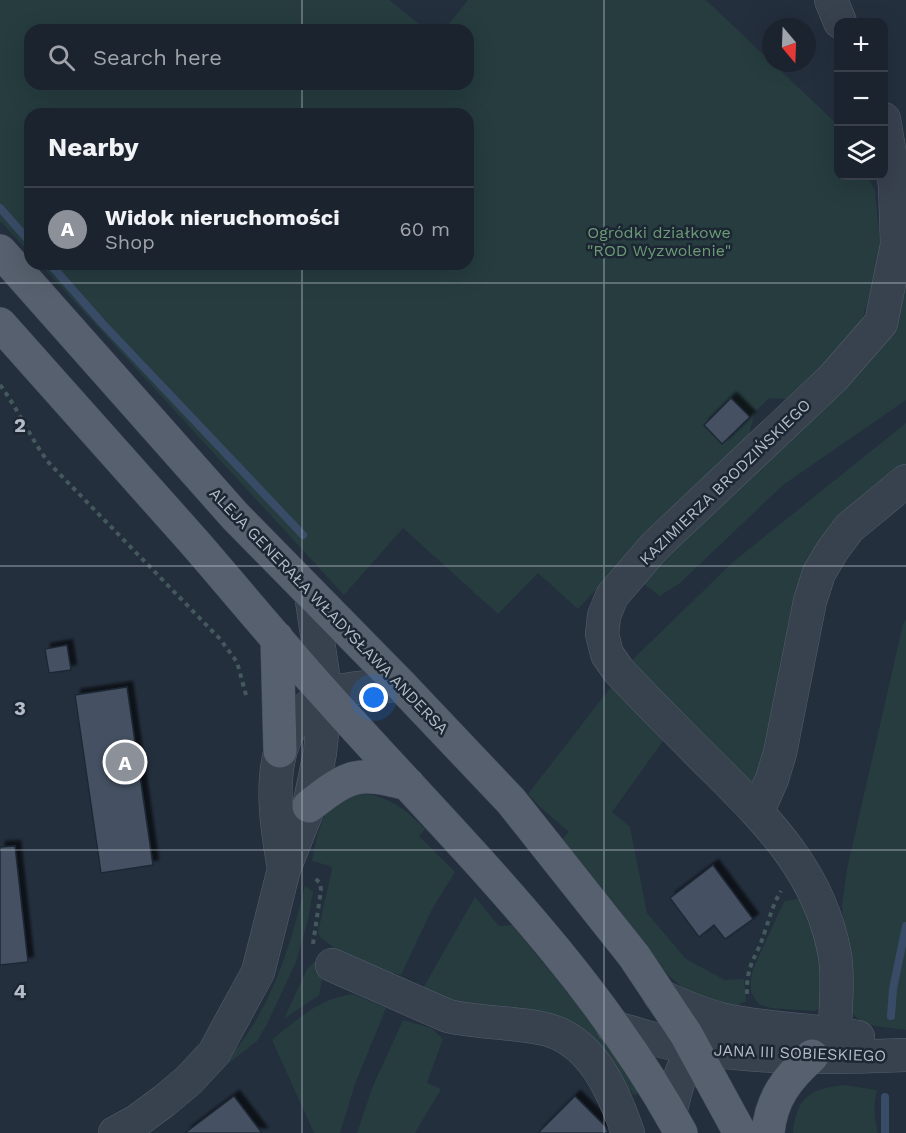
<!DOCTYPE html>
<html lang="en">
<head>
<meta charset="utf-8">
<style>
	body { margin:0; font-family:"Work Sans",sans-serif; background:#282f3a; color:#f1f3f6 }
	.controls { position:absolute; right:18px; top:18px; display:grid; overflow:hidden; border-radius:12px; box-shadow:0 6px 24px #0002 }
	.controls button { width:54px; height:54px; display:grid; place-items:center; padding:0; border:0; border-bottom:2px solid #39404a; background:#1b232e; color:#f1f3f6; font:30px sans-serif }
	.compass { position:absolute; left:762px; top:18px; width:54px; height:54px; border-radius:50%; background:#1b232e; box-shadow:0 6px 24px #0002; rotate:161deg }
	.you { position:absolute; left:374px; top:698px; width:21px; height:21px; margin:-15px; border:4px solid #fff; border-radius:50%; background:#1a73e8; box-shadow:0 0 0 9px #1a73e833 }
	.badge { display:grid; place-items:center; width:39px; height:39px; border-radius:50%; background:#8c9099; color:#fff; font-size:20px; font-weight:700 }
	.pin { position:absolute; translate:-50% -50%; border:3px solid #fff; box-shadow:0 2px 6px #0006 }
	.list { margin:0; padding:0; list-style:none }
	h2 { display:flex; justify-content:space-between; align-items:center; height:78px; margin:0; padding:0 24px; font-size:26px }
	h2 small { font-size:20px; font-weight:400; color:#a0a4aa }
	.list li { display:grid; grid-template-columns:39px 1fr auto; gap:18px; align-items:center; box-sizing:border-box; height:84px; padding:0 24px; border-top:2px solid #39404a }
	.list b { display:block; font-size:22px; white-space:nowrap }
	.list p { margin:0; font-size:20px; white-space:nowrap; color:#a0a4aa }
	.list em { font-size:20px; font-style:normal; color:#a0a4aa }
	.icon { flex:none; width:33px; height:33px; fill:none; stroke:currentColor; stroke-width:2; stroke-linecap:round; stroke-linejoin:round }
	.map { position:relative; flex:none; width:906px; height:1133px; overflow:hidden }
	.search { position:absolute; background:#1b232e; box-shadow:0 6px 24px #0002; left:24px; top:24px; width:450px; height:66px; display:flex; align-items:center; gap:15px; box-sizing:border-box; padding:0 21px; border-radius:18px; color:#a0a4aa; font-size:22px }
	.panel { position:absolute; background:#1b232e; box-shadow:0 6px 24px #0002; left:24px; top:108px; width:450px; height:162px; border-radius:18px }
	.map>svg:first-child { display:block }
	.green { fill:#263c3f }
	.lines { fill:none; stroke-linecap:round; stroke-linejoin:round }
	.stream { stroke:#394c67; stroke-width:8 }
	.building { fill:#455162; stroke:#1f2835; stroke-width:1.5; filter:url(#shadow) }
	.minor-casing { stroke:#565f6c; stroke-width:34 }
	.major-casing { stroke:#414a57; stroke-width:34 }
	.path { stroke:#44595c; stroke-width:4; stroke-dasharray:4.5 4.5; stroke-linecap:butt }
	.minor { stroke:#38414e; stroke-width:33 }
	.major { stroke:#56606e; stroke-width:33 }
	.grid { fill:none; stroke:#b4bcc9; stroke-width:1.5; stroke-opacity:0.55 }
	.labels { text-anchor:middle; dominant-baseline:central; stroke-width:5; stroke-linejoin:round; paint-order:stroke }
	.park-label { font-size:16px; fill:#6b9a76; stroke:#1d2633 }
	.street-label { font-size:16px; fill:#b4bcc9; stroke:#1d2633 }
	.grid-label { font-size:20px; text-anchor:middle; font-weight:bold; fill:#b4bcc9; stroke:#1d2633; stroke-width:5; stroke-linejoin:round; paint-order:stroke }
</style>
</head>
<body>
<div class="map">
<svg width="906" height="1133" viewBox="0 0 906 1133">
	<defs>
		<filter id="shadow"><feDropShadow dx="5.5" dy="-5.5" stdDeviation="1.5" flood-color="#0009"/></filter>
	</defs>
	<rect width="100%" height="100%" fill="#242f3e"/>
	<path class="green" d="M0,0H389L427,30H30V84H468V30H444L468,0H706L838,125V176H867L875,191L881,254L862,321L854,336L789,399L769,398L755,412L749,435L638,544L578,609L538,573L498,614L403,528L344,595L40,264H468V114H30V253L0,221Z
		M906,263V400L783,485L680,583L660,596L644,584L645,572L858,375L888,333Z
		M906,423V476L846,525L753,795L627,665L733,562Z
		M906,619V1030C887,1027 861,1028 850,1010L842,905L847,869L903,624Z
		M617,679L668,734L612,812L630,827L647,913L686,959L725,980L744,979L746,1002L740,1003L738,1009L716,1004L683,988L668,975L621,912L562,839L569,832L540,807L528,794Z
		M366,794C392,798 407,811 425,829L419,836L455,872L431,911L401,975L394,973L391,979L332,950L333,947L320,937L318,932L332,869L330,866L312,861C320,824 322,797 366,794Z
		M305,886L313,892L308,920L296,962L267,1024L257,1041L206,1081C219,1068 232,1054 243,1040C276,994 292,939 305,886Z
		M475,897L499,926L512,925C557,979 602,1033 639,1093L634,1095L623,1082L470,1010L422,990Z
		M797,899L803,901L818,933L822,1006L815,1011L771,1008L758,1004L751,992V979L753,969L782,906L785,901Z
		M314,962H319L324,971L319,995L284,1019L307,969Z
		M353,994L386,1008L355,1084L340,1133H314L272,1040C296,1020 320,998 353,994Z
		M403,1020L431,1028L443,1039L427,1083L441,1089L415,1133H357L373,1086Z
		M845,1085L877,1090C873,1106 874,1117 878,1133H793C796,1097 811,1088 845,1085Z"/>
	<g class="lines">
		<path class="stream" d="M0,208L30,242
			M50,264L102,323L303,535
			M891,1016L893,989L906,926
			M885,1097V1133"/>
	</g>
	<path class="building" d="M731,398L750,417L722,444L704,425Z
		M67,645L71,670L49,673L45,649Z
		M127,687L153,865L101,873L75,695Z
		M15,846L28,962L0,965V847Z
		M713,865L753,919L725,939L714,925L699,937L670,898Z
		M234,1096L262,1133H185Z
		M575,1096L606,1127L608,1133H538Z"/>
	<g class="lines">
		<defs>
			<path id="minor" d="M831,0L840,22
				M758,811L772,779L780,753L810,601L819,573L832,551L849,528L906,481
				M284,869C275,816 262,740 312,704C317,701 322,696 328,694C351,687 377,686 401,685
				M332,965L448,1016C478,1023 510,1022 540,1028C591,1037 613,1090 628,1133
				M660,996C681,1005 702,1015 725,1020C768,1029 814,1030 858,1037
				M613,1027C640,1035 666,1044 694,1048C763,1059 836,1058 906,1055
				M835,1033C835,1007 839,981 835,956C820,870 765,819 707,761C677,731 647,701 618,670L607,654L602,634L604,616L612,596L655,546L833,378L881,323L897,245L895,185L884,119
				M670,1113C677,1086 683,1051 710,1037
				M115,1133L137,1121L164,1101L189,1080L214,1053L258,972L284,869L309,806L320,753L326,695L311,594"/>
			<path id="major" d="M0,251L235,516L401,685L511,801L634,956L686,1034L740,1133
				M0,324C65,397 130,470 195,543C239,594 282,646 327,696C451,835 591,967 681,1133
				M277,638L280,751
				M309,806C350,774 357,771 408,784
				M768,1133C771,1099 787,1078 812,1056"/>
		</defs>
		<use href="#minor" class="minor-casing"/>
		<use href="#major" class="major-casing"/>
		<path class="path" d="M0,385C19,410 30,438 49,463L220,639L237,662L246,695
			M313,944L321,890L320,883L314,877
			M747,994C746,963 757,958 765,931C770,917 773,904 781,891"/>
		<use href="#minor" class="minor"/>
		<use href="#major" class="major"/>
	</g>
	<path class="grid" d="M302,0V30M604,0V1133M302,84V114M302,264V1133M0,283H906M0,566H906M0,850H906"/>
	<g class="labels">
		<g class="park-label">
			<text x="659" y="232">Ogródki działkowe<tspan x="659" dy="18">"ROD Wyzwolenie"</tspan></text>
		</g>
		<g class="street-label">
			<text transform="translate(725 482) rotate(-44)">KAZIMIERZA BRODZIŃSKIEGO</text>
			<text transform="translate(329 611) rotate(46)">ALEJA GENERAŁA WŁADYSŁAWA ANDERSA</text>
			<text transform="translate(800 1053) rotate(2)">JANA III SOBIESKIEGO</text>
		</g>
	</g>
	<g class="grid-label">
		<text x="20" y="432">2</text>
		<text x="20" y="715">3</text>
		<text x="20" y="998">4</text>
	</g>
</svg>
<div class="controls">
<button>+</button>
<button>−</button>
<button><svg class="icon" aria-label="layers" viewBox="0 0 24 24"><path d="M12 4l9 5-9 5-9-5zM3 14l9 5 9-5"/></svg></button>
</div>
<svg class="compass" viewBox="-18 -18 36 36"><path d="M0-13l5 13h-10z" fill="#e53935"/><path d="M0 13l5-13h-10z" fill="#a0a4aa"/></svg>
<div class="you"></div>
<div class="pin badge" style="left:125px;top:762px">A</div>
<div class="search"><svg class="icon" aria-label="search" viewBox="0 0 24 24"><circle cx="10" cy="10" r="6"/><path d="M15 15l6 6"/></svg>Search here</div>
<section class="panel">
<h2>Nearby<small></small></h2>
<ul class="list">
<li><span class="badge">A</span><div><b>Widok nieruchomości</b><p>Shop</p></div><em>60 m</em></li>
</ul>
</section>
</div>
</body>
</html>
